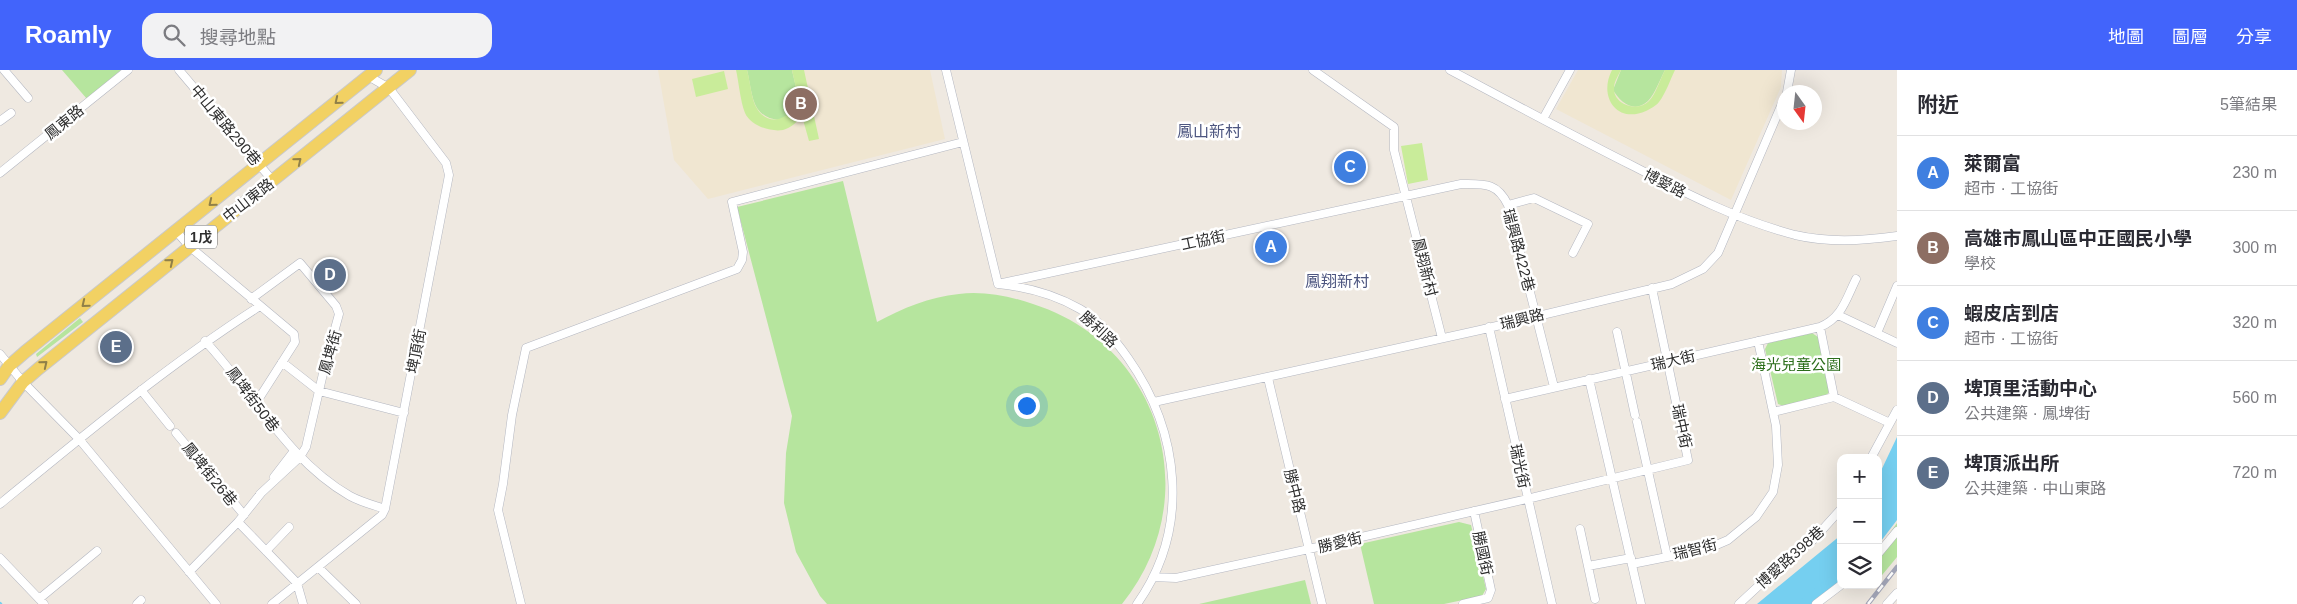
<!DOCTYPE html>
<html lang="zh-TW">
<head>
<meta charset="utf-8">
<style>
	body { margin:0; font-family:Arial,"Noto Sans TC",sans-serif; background:#f2f2f3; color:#2b2b33 }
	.controls { position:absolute; right:15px; bottom:15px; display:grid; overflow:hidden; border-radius:10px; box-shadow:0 5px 20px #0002 }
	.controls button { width:45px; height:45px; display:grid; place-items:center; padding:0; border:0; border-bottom:1px solid #e1e1e2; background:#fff; color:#2b2b33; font:25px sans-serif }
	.compass { position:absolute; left:1777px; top:15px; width:45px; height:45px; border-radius:50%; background:#fff; box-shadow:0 5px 20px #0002; rotate:165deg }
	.you { position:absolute; left:1026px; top:335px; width:18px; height:18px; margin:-12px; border:4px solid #fff; border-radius:50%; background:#1a73e8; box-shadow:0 0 0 8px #1a73e833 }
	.badge { display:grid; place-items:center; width:32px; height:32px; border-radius:50%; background:#4264fb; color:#fff; font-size:16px; font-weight:700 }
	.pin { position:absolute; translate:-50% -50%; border:2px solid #fff; box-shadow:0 1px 5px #0006 }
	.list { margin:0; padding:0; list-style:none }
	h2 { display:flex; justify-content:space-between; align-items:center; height:65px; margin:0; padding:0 20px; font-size:21px }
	h2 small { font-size:16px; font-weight:400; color:#7c7c81 }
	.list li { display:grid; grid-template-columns:32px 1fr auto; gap:15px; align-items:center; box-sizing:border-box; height:75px; padding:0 20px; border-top:1px solid #e1e1e2 }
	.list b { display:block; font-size:19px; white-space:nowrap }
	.list p { margin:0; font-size:16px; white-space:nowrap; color:#7c7c81 }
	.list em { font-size:16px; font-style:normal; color:#7c7c81 }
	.icon { flex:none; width:28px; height:28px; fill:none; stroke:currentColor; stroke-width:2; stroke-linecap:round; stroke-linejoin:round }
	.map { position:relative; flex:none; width:1897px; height:534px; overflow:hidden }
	header { display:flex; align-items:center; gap:30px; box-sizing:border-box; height:70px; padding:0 25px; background:#4264fb; color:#fff }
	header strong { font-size:24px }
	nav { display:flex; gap:28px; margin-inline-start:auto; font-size:18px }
	.search { width:350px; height:45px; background:#f2f2f3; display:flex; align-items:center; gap:12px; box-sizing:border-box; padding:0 18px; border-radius:15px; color:#7c7c81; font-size:19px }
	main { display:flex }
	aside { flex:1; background:#fff }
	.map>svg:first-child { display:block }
	.education { fill:#f0e6d1 }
	.green { fill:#b6e59e }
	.pitch { fill:#c9ec9a }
	.water { fill:#75cff0 }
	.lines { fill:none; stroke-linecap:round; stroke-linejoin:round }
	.stream { stroke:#75cff0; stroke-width:2.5 }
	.river { stroke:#75cff0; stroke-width:15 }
	.minor-casing { stroke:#b4b7c1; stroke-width:9 }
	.primary-casing { stroke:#c9c9c9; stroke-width:14 }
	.minor { stroke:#fff; stroke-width:8 }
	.primary { stroke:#f2d163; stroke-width:12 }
	.rail-casing { stroke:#a3a6b8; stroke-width:4.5 }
	.rail { stroke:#fff; stroke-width:2.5; stroke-dasharray:8; stroke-linecap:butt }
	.oneway { stroke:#908048 }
	.labels { text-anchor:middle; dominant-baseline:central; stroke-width:5; stroke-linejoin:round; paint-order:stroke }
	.shield { fill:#fff; stroke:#6d6d6d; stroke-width:1 }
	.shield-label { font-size:14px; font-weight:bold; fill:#2e2e2e }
	.street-label { font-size:15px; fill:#2e2e2e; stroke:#fff }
	.park-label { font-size:15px; fill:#2c6e1b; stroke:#fff }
	.neighbourhood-label { font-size:16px; fill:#4d5680; stroke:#fff }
</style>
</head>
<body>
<header>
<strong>Roamly</strong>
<div class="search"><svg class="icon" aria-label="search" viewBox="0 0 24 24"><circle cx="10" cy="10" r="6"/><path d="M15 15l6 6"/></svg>搜尋地點</div>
<nav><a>地圖</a><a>圖層</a><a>分享</a></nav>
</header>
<main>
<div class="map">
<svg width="1897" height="534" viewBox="0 0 1897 534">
	<rect width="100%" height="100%" fill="#efe9e1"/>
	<path class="education" d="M658,0H930L945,69L708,129L674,90Z
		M1578,0H1782L1781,17L1731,130L1556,39Z"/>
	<path class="green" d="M62,0H121L87,29Z
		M747,0H792C794,11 799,23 796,35C790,55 767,53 757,38C751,28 750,11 747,0Z
		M1621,0H1665C1660,9 1655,24 1648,31C1634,44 1620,32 1613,20Z
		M843,111L877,252C903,238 929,227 959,224C983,221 1010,226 1033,234C1162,275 1207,429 1122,534H827L820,526L796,482L784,433L786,383L792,346L737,137Z
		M80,248L83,252L37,287L36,284Z
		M1812,263L1818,267L1829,322L1825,327L1784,336L1778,334L1765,279L1768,273Z
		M1459,452L1471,455L1486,519L1482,526L1444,534H1374L1360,474Z
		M1897,453V487L1878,510V480Z
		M1305,510L1311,534H1199Z"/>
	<path class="pitch" d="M736,0H747C750,11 751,25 755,35C765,56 785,52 796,36V18L792,0H804L819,69L809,71L802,46C797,52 791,58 783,60C770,62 751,56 745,43C740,30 739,13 736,0Z
		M1612,0H1621C1618,6 1614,12 1614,18C1613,34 1637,43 1649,31C1656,24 1660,9 1665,0H1675C1670,10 1666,23 1659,32C1656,36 1650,39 1646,41C1617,54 1598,27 1612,0Z
		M724,1L728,19L696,27L692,9Z
		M1422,73L1428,110L1408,114L1401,76Z"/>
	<path class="water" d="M1897,367V450L1878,475V407Z
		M1841,465V509L1801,534H1757Z"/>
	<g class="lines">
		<path class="stream" d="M0,533L1,534"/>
		<path class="river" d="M1807,534L1841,507"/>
		<defs>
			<path id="minor" d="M4,0L28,28
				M179,0L273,111
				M946,0L998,214C1027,217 1054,224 1080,239C1099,250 1116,271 1128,288C1180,362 1191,458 1137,534
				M1313,0L1394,57V80L1442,268
				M1450,0C1512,33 1573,66 1635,97C1687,124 1738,150 1795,165C1829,173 1863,171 1897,166
				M1787,22L1791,0
				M1543,49L1570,0
				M0,51L11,43
				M0,103L128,0
				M1508,135L1534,128L1588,154L1573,183
				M176,161L189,176L294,264L295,272L256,333
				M998,214L1461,114C1484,114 1497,112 1508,135L1554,317
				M251,229L300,193L336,236L339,244L325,295L306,377L300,387L260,424
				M1838,245L1897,273
				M1489,257L1552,534
				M1820,257L1834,327
				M1617,262L1635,345
				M1877,263L1897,216
				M205,271C253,322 287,390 350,426C361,432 373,435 385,439
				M0,284L23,312L79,369L216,534
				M282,292L319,321L404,343
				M1268,308L1322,534
				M1589,309L1641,534
				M141,320L170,356
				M1505,329L1820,257C1842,248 1846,229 1856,209
				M1154,332L1480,260L1672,214L1703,199L1718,183L1784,29
				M1773,342L1834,327L1890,353
				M1637,352L1667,486
				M176,363L244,445
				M1871,388L1897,340
				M274,407L294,381
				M0,434C84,365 168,295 260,236
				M238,452L297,513L303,534
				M1580,459L1595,529
				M266,481L289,457
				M1878,484L1897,461
				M0,488L44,534
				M1632,494L1707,479L1728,470L1756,447L1773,422L1778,395L1776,356L1758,271
				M1588,496L1631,488
				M318,497L356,534
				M189,502L238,452L262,422
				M1153,507L1176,508L1309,479L1527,429L1688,390L1652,218
				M39,529L97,481
				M137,534L141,530
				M272,534L382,445L385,439L449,105L446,93L389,18L368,6
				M521,534L498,440L503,414L512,345L526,278L737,199L742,190L743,182L732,132L963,72
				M1463,534L1488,528L1491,520L1474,441
				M1739,534L1767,508L1813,470L1841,439
				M1816,534L1841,515
				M1887,534L1897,523"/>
			<path id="primary" d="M0,309L9,296L25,282L376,0
				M0,343L23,312L38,299L410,0"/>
		</defs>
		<use href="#minor" class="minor-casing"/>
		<use href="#primary" class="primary-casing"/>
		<use href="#minor" class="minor"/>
		<use href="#primary" class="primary"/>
		<defs>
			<path id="rail" d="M1868,534L1897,497"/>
		</defs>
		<use href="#rail" class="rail-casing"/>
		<use href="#rail" class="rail"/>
	</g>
	<defs><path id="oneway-chevron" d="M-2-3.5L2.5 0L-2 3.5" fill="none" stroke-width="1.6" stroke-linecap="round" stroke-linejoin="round" transform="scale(1.25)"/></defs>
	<g class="oneway">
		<use href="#oneway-chevron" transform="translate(338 31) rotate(141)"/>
		<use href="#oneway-chevron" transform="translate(298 91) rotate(-39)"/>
		<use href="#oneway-chevron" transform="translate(212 133) rotate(141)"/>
		<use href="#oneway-chevron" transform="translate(170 192) rotate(-39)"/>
		<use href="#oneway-chevron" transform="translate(85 234) rotate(141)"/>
		<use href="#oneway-chevron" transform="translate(44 294) rotate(-39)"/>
	</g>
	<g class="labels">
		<rect class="shield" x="185" y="155.5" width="32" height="23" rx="4"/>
		<g class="shield-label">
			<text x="201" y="167">1戊</text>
		</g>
		<g class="street-label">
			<text transform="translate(64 52) rotate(-39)">鳳東路</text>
			<text transform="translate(226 55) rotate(50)">中山東路290巷</text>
			<text transform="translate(1665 113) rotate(27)">博愛路</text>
			<text transform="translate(248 130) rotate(-38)">中山東路</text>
			<text transform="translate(1203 170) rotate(-12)">工協街</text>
			<text transform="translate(1519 180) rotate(75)">瑞興路422巷</text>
			<text transform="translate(1425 197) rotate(76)">鳳翔新村</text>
			<text transform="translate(1522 249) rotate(-14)">瑞興路</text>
			<text transform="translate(1099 259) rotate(43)">勝利路</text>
			<text transform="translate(416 281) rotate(-79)">埤頂街</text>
			<text transform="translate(330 282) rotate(-74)">鳳埤街</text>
			<text transform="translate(1673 290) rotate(-13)">瑞大街</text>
			<text transform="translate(253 329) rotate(53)">鳳埤街50巷</text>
			<text transform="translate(1682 356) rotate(78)">瑞中街</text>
			<text transform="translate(1520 396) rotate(78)">瑞光街</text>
			<text transform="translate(210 404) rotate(51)">鳳埤街26巷</text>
			<text transform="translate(1295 421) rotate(76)">勝中路</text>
			<text transform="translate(1340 472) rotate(-13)">勝愛街</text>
			<text transform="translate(1695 479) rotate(-14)">瑞智街</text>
			<text transform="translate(1483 483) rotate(78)">勝國街</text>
			<text transform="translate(1790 487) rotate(-42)">博愛路398巷</text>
		</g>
		<g class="park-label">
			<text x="1796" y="294">海光兒童公園</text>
		</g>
		<g class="neighbourhood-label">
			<text x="1209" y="61">鳳山新村</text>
			<text x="1337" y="211">鳳翔新村</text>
		</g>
	</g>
</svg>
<div class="controls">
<button>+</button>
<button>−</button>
<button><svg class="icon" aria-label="layers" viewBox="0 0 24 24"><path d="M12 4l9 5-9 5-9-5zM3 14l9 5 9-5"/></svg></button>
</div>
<svg class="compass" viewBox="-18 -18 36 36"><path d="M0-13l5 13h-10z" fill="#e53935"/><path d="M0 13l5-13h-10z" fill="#7c7c81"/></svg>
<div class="you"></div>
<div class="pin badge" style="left:1271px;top:177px;background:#3f7fe0">A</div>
<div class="pin badge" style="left:801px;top:34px;background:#8d6e63">B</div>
<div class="pin badge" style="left:1350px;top:97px;background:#3f7fe0">C</div>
<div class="pin badge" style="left:330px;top:205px;background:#5c6f8a">D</div>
<div class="pin badge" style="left:116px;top:277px;background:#5c6f8a">E</div>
</div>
<aside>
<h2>附近<small>5筆結果</small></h2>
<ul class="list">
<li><span class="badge" style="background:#3f7fe0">A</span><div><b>萊爾富</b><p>超市 · 工協街</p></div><em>230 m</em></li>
<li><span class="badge" style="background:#8d6e63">B</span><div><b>高雄市鳳山區中正國民小學</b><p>學校</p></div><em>300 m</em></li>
<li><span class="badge" style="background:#3f7fe0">C</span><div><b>蝦皮店到店</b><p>超市 · 工協街</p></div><em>320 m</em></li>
<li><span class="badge" style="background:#5c6f8a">D</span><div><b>埤頂里活動中心</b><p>公共建築 · 鳳埤街</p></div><em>560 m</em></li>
<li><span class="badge" style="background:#5c6f8a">E</span><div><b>埤頂派出所</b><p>公共建築 · 中山東路</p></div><em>720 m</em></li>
</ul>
</aside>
</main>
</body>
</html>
